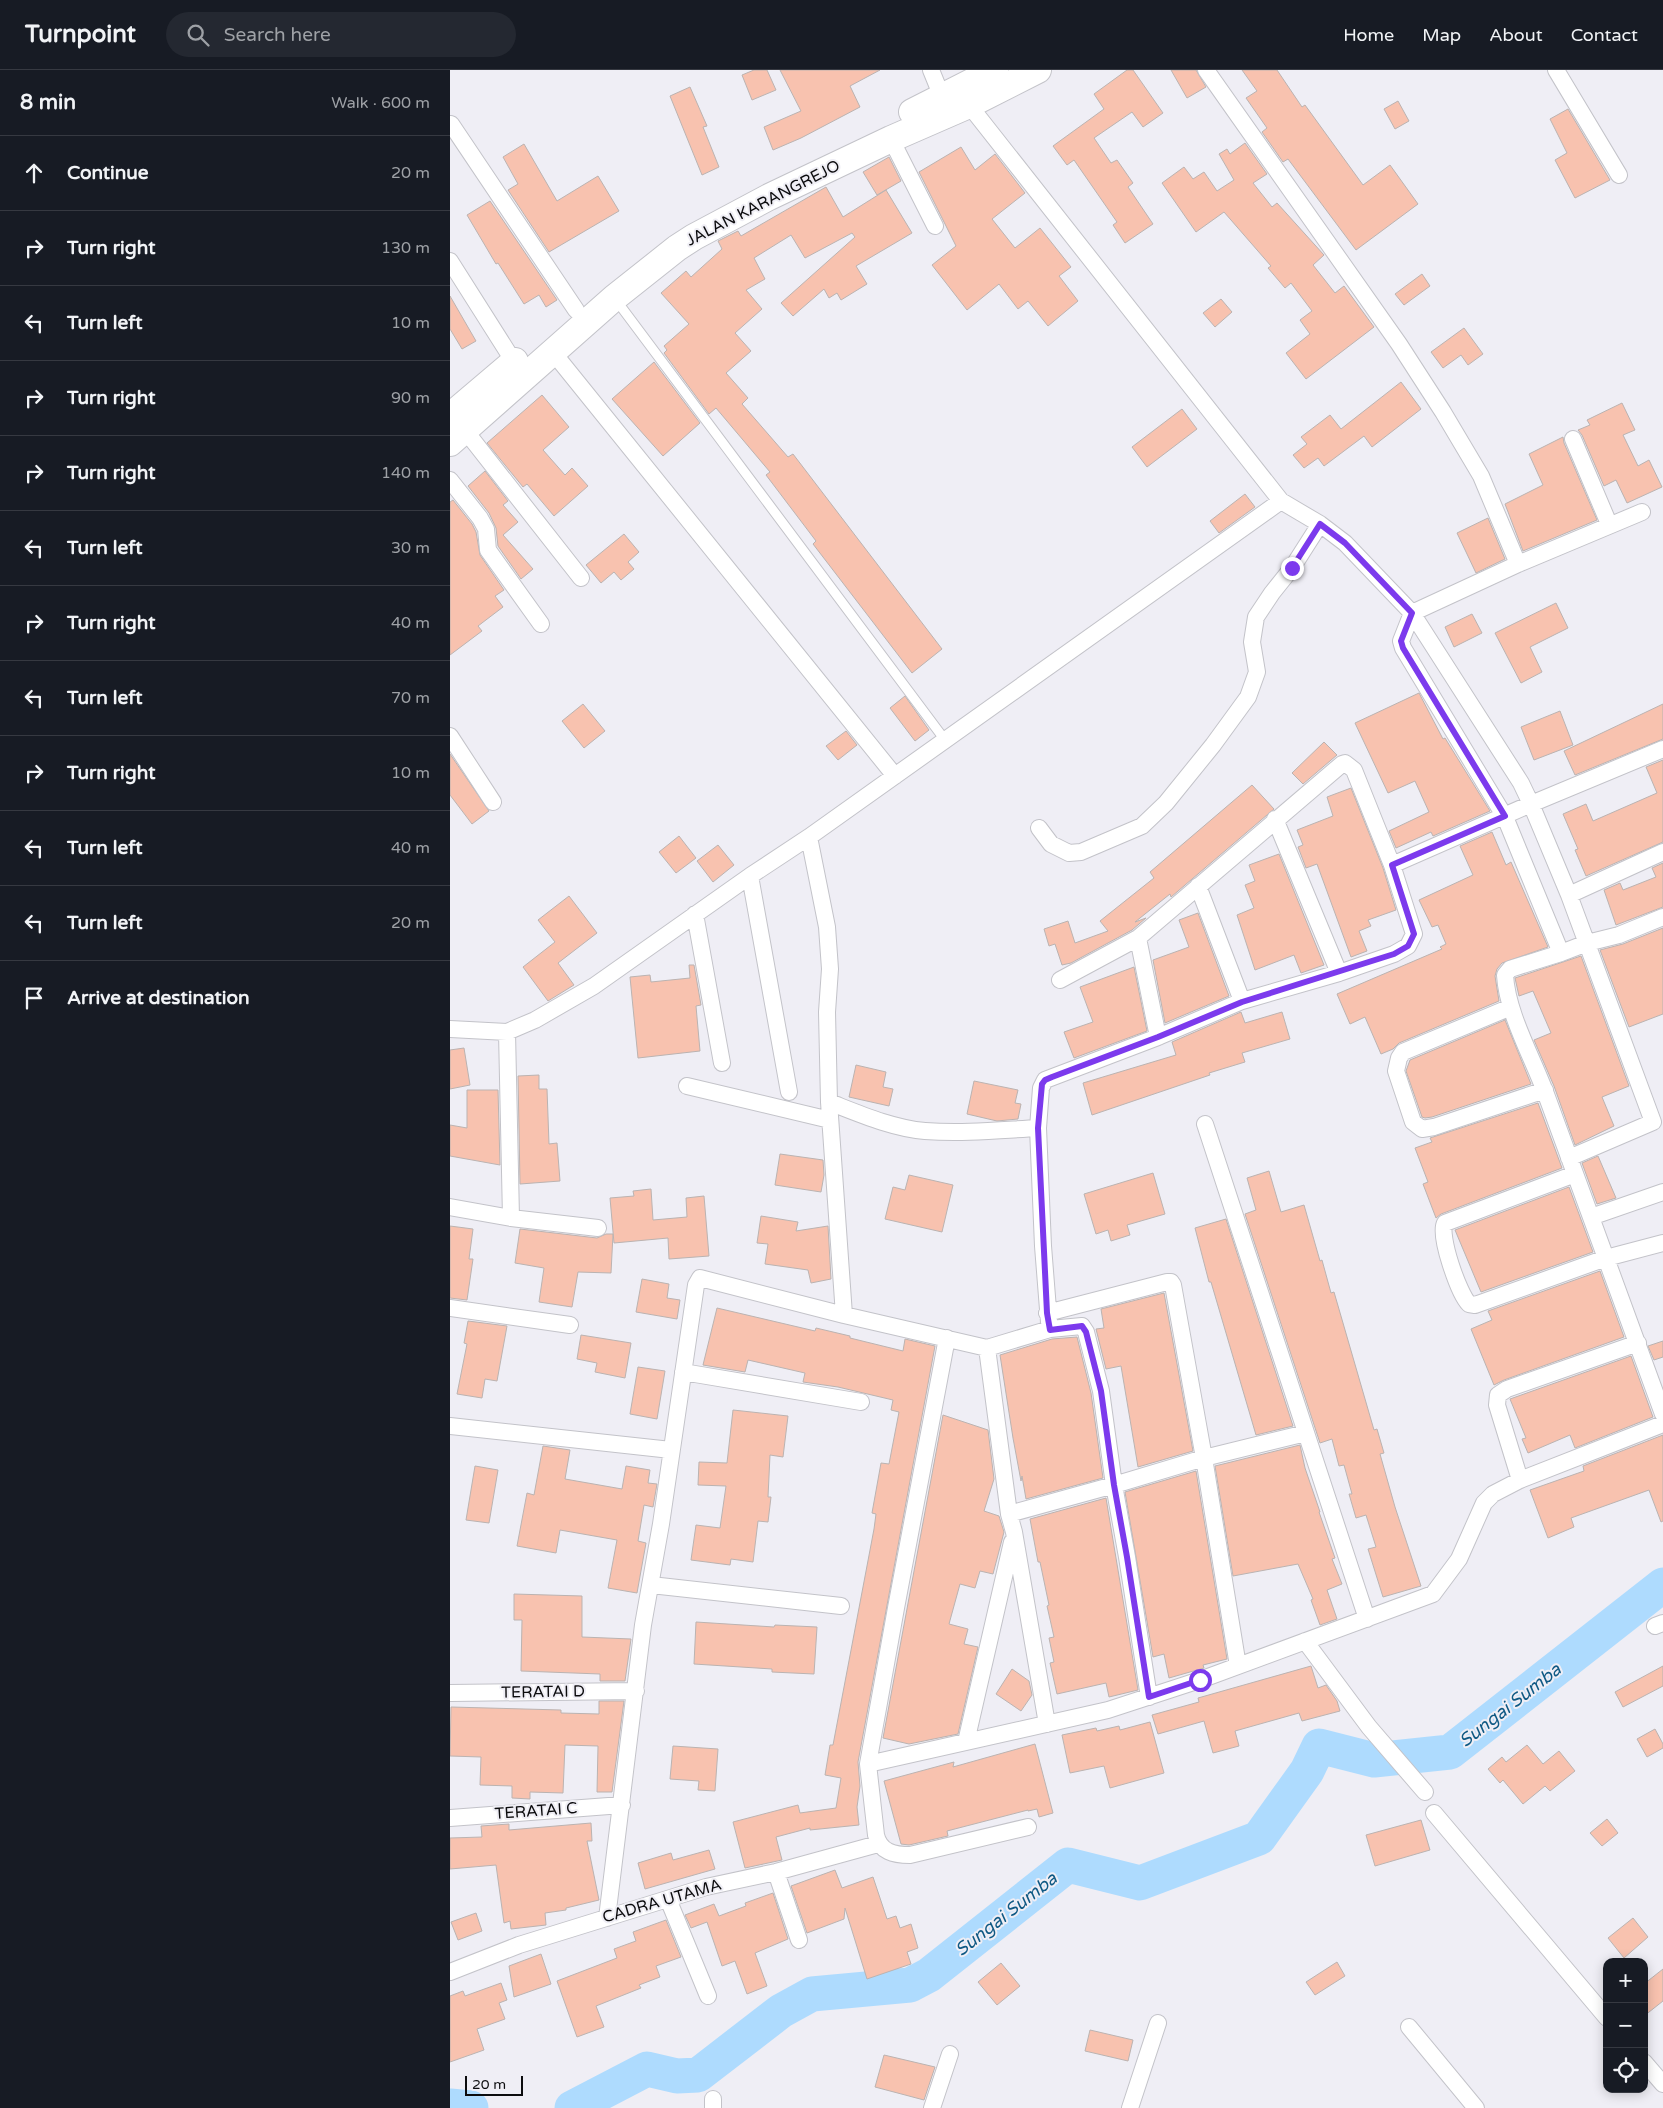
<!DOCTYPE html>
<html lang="en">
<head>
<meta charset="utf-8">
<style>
	body { margin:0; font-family:"Varela Round",sans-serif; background:#242831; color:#f1f3f6 }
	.controls { position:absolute; right:15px; bottom:15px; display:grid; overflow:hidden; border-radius:10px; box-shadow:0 2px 12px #0003 }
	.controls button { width:45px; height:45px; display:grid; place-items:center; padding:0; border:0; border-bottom:1px solid #363941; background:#171b24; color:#f1f3f6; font:25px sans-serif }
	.scale { position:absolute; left:15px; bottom:12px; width:58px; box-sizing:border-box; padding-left:5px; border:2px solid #0c0c0e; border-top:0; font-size:14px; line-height:18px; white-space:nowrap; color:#0c0c0e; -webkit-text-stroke:4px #efeef5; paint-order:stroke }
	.stop { position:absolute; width:15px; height:15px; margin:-11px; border:4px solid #7c3aed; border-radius:50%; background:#fff }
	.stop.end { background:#7c3aed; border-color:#fff; box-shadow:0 1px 5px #0008 }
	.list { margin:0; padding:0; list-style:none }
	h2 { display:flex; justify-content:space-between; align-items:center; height:65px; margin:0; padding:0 20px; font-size:21px }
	h2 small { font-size:16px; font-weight:400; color:#9ea1a6 }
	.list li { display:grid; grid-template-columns:32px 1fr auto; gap:15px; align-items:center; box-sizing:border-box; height:75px; padding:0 20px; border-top:1px solid #363941 }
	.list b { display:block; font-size:19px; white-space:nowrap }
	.list em { font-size:16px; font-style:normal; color:#9ea1a6 }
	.icon { flex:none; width:28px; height:28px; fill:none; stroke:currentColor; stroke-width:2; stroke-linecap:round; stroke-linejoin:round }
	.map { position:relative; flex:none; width:1213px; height:2038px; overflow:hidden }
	header { display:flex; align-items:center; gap:30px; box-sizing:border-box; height:70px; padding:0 25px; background:#171b24; border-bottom:1px solid #363941 }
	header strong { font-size:24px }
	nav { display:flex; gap:28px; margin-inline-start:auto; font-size:18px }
	.search { width:350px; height:45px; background:#242831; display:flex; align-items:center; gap:12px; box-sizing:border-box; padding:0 18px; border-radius:28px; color:#9ea1a6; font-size:19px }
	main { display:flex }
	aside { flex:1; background:#171b24 }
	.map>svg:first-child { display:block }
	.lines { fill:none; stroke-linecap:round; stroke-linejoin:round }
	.river { stroke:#aedbfe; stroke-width:35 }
	.building { fill:#f8c2af; stroke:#bbb3b1 }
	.service-casing { stroke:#c3c3c9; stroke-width:11 }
	.minor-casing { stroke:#c3c3c9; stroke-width:18 }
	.primary-casing { stroke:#c3c3c9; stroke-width:28 }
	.service { stroke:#fff; stroke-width:9 }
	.minor { stroke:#fff; stroke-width:16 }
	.primary { stroke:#fff; stroke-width:26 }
	.route { stroke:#7c3aed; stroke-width:6 }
	.labels { text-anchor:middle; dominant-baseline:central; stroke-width:4; stroke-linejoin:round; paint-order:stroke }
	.street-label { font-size:16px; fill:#0c0c0e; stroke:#efeef5 }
	.water-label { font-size:18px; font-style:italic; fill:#0f5984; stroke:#efeef5 }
</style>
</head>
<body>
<header>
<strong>Turnpoint</strong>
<div class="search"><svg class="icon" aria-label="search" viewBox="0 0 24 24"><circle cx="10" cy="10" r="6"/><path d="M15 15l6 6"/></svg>Search here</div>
<nav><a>Home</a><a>Map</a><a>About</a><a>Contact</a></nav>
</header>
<main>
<aside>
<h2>8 min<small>Walk · 600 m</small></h2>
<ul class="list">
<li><svg class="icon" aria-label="ahead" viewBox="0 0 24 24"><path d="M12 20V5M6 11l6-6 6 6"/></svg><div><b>Continue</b></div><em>20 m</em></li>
<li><svg class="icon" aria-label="right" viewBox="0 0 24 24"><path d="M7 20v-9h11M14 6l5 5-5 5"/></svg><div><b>Turn right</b></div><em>130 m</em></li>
<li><svg class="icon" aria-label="left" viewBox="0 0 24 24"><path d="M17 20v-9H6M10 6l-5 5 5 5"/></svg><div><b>Turn left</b></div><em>10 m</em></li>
<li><svg class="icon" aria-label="right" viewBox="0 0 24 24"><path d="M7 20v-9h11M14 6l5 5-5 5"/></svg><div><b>Turn right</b></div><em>90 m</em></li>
<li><svg class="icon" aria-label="right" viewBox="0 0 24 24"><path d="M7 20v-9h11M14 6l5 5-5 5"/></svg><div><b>Turn right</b></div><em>140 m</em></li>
<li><svg class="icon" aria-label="left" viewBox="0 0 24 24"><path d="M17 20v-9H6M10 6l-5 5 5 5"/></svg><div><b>Turn left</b></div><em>30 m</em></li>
<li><svg class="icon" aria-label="right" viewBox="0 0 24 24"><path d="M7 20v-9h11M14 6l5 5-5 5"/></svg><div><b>Turn right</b></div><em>40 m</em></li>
<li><svg class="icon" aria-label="left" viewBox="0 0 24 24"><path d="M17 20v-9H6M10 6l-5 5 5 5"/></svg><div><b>Turn left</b></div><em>70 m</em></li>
<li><svg class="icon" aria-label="right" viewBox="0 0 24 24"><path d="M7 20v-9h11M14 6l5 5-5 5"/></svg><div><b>Turn right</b></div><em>10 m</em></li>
<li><svg class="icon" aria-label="left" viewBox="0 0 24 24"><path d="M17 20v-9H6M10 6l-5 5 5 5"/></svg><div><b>Turn left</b></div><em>40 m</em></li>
<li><svg class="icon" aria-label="left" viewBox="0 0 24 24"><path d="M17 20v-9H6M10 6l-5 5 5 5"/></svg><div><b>Turn left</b></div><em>20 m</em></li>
<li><svg class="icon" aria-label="arrive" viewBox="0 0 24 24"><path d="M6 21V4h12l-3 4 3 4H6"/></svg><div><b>Arrive at destination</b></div></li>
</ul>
</aside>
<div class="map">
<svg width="1213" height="2038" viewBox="0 0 1213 2038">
	<rect width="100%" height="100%" fill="#efeef5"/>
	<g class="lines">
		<path class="river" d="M0,2036L21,2038
			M122,2038L197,1999L227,2006L248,2005L331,1941L362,1924L460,1915L479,1905L618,1795L690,1813L809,1768L857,1701L869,1676L924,1690L1000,1682L1213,1515"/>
	</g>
	<path class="building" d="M304,0H317L326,20L302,30L292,5Z
		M330,0H430L400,16L410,37L351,68L323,80L314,57L351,41Z
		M677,0H683L713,43L693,57L682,42L644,68L661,93L667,90L683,113L678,117L703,154L675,173L663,155L667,152L624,90L617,95L603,76L654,39L644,24Z
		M721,0H746L756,17L737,28Z
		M792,0H827L852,37L855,35L913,115L940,95L968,134L906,180L838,89L833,92L812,62L817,58L796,28L807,21Z
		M240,17L257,56L253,57L269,97L252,105L220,26Z
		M948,31L959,51L945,59L934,39Z
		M1118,39L1160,110L1125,128L1105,90L1117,83L1100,49Z
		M795,73L817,104L803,113L822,137L827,133L874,185L863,195L885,223L894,216L924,257L856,309L836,283L860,264L850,250L862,241L841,213L835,218L818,198L821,196L774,142L746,162L712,113L734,97L743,109L754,102L767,121L784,110L769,84L777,79L780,84Z
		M74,74L107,131L148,106L169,141L99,182L58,120L68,114L53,87Z
		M511,77L525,100L545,84L575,123L542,149L565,178L590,158L621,197L609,206L628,231L598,256L578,231L568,239L549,214L517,240L482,195L506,176L469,102Z
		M439,87L451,111L427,125L413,102Z
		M376,117L393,147L436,120L462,163L406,196L417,214L391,230L387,223L379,228L374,219L343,246L331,233L405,167L402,163L355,188L341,165L304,188L315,209L296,220L312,239L285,263L301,281L276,303L298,328L292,334L338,387L343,384L492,579L462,603L363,474L366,471L316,405L320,402L266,338L259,344L214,283L217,280L214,276L239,254L211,223L236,201L241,207L272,179L268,171L288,161L291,166Z
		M40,131L107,230L96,237L89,225L74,234L48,193L46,194L17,145Z
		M972,204L980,216L954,235L945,224Z
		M0,226L26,271L12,279L0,259Z
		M771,229L782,242L765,257L753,243Z
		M1014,258L1033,284L1018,295L1011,285L993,298L981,282Z
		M204,292L250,353L213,386L162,329Z
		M951,312L971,339L922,377L914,366L874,396L868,388L854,398L843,385L857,374L851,367L880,345L891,359Z
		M92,325L119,357L93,380L115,405L122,398L138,416L104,446L77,414L73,417L37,373Z
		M1172,333L1185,360L1173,365L1188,396L1199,390L1212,417L1177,433L1166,410L1154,416L1132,365L1128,360L1140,355L1137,350Z
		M732,339L747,359L697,397L682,377Z
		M1113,367L1114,373L1147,450L1073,481L1055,434L1093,415L1079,384Z
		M35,401L58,431L53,435L68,452L53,465L83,499L71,509L48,476L46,458L39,443L18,416Z
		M795,424L805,437L769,463L760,451Z
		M3,430L22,454L26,462L30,485L54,520L45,526L53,537L28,556L32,561L0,585V432Z
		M1038,448L1055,489L1026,503L1007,463Z
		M174,464L189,482L178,492L184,499L171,510L164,502L151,513L136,495Z
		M1106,533L1118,558L1080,577L1092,602L1071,613L1045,563Z
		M1022,544L1032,563L1004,577L995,557Z
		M969,623L993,669L995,668L1040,741L983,766L981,762L946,778L939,761L979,742L965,711L938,723L905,653Z
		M455,626L479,660L465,671L440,638Z
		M133,634L155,661L134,678L112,651Z
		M1213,634V669L1125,705L1114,681Z
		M1110,641L1123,675L1084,690L1071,657Z
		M396,661L407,675L388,690L376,676Z
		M874,672L887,685L853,714L842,703Z
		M0,684L39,741L22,754L0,725Z
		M1213,690V772L1136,806L1125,780L1128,779L1113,744L1136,734L1143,751L1207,723L1196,697Z
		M802,715L824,739L721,827L720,824L685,852L696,848L682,860L621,893L612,895L605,874L599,876L594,859L618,851L625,873L658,861L650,851L704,808L700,802Z
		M901,718L933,798L946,840L918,850L921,856L909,861L917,881L901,887L867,794L856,798L848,777L853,775L847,760L883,746L877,727Z
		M1042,762L1056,795L1061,792L1098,877L1052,893L1047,899L1045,906L1049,931L949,973L943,979L931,984L915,947L900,954L887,924L992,879L990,877L996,874L988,855L982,857L969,830L1023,805L1010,776Z
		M229,766L246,788L226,803L209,782Z
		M268,775L284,795L263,812L247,791Z
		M829,784L874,895L851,903L844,885L805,900L787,845L804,838L795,815L805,811L799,795Z
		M1213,793V837L1166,855L1154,820L1170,813L1173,820L1206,807L1202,798Z
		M119,826L147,863L108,893L124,915L98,931L73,897L105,872L88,850Z
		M748,843L779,926L715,953L703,890L739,877L729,850Z
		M1213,858V944L1179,957L1150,880L1173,874Z
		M1131,886L1179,1016L1152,1027L1164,1056L1125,1075L1104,1016L1084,970L1101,963L1083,921L1069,926L1065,908Z
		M239,895H244L251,935L246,936L250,981L188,988L180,907L200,905L201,912L240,908Z
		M684,897L697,961L624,988L614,962L643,952L630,917Z
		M791,942L795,953L832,942L840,969L792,983L795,992L759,1003L760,1005L642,1045L633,1013L726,985L722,972Z
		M1055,950L1081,1014L982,1047L975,1048L972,1047L956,1001L960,990Z
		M14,978L20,1015L0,1019V980Z
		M406,995L436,1002L433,1017L443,1019L439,1036L399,1027Z
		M89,1005V1019H97L99,1074L107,1073L110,1111L70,1114L68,1006Z
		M524,1011L568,1020L565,1033L571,1034L568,1049L547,1051L517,1044Z
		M17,1020H48L50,1095L0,1086V1055L17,1058Z
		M1088,1033L1112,1098L991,1144L986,1148L973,1114L978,1112L965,1078L982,1072L980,1068Z
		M330,1084L373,1090L374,1105L371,1122L325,1115Z
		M1148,1086L1166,1128L1147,1134L1132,1093Z
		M819,1101L831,1142L854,1135L870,1191L872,1190L881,1223L884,1222L924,1360L927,1359L934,1383L930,1384L945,1437L971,1516L933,1527L918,1479L926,1477L916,1445L906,1448L899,1424H902L894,1395L889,1396L882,1369L870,1373L795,1144L806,1140L797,1108Z
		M703,1103L715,1144L677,1155L680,1165L661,1171L658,1160L646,1164L634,1124Z
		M459,1105L503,1115L492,1162L435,1149L443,1117L455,1120Z
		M1119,1117L1143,1182L1031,1222L1005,1160Z
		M201,1119L203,1150L237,1147L236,1128L254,1126L259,1186L219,1189L218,1168L164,1173L160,1128L184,1126L183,1121Z
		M311,1146L348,1152L346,1161L378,1156L381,1209L361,1213L358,1200L315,1194L318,1174L307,1173Z
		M776,1149L843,1356L806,1365L761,1212H759L745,1158Z
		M0,1156L23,1159L19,1189H23L17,1230L0,1228Z
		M70,1159L147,1168L156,1164H163L161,1203L128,1202L122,1237L89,1232L94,1198L65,1193Z
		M1150,1201L1174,1267L1054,1310L1044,1315L1021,1259L1042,1250L1038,1241Z
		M192,1209L219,1214L217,1228L230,1230L227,1249L186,1242Z
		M714,1223L743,1381L688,1397L671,1296L656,1299L646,1259L654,1258L651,1239Z
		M267,1238L365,1261L366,1258L400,1266V1268L453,1281L455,1269L485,1276L408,1692L410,1716L407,1737L409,1755L360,1760V1758L326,1767L332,1790L295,1798L283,1752L348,1735L350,1743L386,1738L391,1708L375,1705L380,1675H383L424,1459L426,1444L422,1443L431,1393L439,1394L449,1342L441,1340L443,1330L388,1317L353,1312L355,1303L298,1290L295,1302L253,1295Z
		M18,1251L57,1256L47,1311L35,1309L32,1328L7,1324L17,1274L14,1273Z
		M131,1265L181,1273L175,1308L145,1302L147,1293L127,1289Z
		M627,1267L641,1323L653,1408L576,1429L572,1406L571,1411L563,1368L550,1285L602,1269Z
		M1213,1271V1287L1204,1290L1198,1276Z
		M1181,1286L1203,1347L1125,1378L1120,1365L1078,1383L1072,1369L1076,1368L1060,1329Z
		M188,1297L215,1301L207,1349L180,1344Z
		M283,1340L338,1346L333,1387L320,1385L318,1427H321L318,1452L308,1451L303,1492L281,1489L280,1495L241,1490L246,1455L270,1458L276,1416L248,1415L249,1392L277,1393Z
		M493,1345L538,1360L544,1409L534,1441L549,1446L554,1462L543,1504L530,1501L525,1518L510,1514L499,1554L518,1559L514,1574L528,1577L508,1664L459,1674L433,1668Z
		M1213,1365V1451L1211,1452L1199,1420L1121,1448L1124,1457L1098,1468L1080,1420L1134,1401L1133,1396Z
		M850,1375L855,1398L870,1442H869L885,1488L882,1489L892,1514L877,1520L887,1549L870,1555L861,1530L863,1529L848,1494L783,1506L765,1396Z
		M93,1376L120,1380L115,1409L172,1419L176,1396L200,1400L198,1413L207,1414L203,1437L194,1435L188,1471L196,1473L187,1523L158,1518L167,1470L110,1460L106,1483L67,1476L77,1423L84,1425Z
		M25,1396L48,1400L39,1453L16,1450Z
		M746,1401L777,1589L753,1595L754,1598L719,1608L714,1584L703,1587L675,1422Z
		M656,1428L688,1620L659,1627L656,1613L607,1624L600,1593L604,1592L599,1568L604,1567L597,1536L599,1535L590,1492H588L580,1449Z
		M64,1524L132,1526V1567L181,1569L175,1611H150V1604L71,1601L72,1550H64Z
		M246,1552L324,1557L325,1555L367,1557L364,1604L322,1602V1599L244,1594Z
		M861,1596L868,1618L876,1615L887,1631L890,1641L852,1651L849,1643L785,1661L789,1676L763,1683L754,1651L708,1664L702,1645L749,1632L748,1628Z
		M1213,1596V1616L1173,1637L1165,1622Z
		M562,1599L579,1611L582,1625L571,1641L546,1624Z
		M149,1631H174L162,1722H147L148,1676L115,1675L113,1723L80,1722V1729L62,1728V1716L30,1715L31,1687L0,1686L1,1637L111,1640V1643L149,1644Z
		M700,1652L714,1703L660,1718L654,1696L620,1703L612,1665L646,1658L647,1661L669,1656L670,1660Z
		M1205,1659L1213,1674V1678L1197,1687L1187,1669Z
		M585,1674L603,1743L589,1747L587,1739L578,1741V1740L497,1761L498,1766L459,1775L451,1774L434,1711L504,1692L503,1697Z
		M1077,1675L1093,1694L1109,1681L1125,1701L1100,1721L1095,1716L1073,1734L1053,1710L1050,1713L1038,1699L1052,1687L1056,1692Z
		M223,1676L268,1679L265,1721L248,1720L249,1711L220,1709Z
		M1157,1749L1168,1763L1152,1776L1140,1763Z
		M971,1750L980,1780L925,1796L916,1765Z
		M141,1753L142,1771H137L149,1830L116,1838V1840L95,1843L96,1855L61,1859L60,1851L54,1853L46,1795L0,1799V1768L32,1767L31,1756L59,1754V1760Z
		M259,1780L265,1799L195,1819L188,1793L221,1783L223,1790Z
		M385,1800L392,1818L423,1807L437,1849L446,1846L450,1858L461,1854L468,1878L457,1882L461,1894L417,1909L395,1838L394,1849L357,1863L341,1816Z
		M323,1823L338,1869L305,1883L317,1916L297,1924L285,1891L272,1896L257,1852L241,1858L235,1845L264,1834L269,1846L296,1836L295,1833Z
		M26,1843L32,1861L8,1870L1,1852Z
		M1183,1848L1198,1867L1174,1888L1158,1868Z
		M216,1850L231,1887L206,1896L210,1907L189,1915L191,1918L146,1936L154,1957L127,1967L107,1911L167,1888L164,1879L186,1871L183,1862Z
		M91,1884L101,1914L64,1927L59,1896Z
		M887,1892L895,1906L865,1925L856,1912Z
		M551,1893L570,1916L547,1935L528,1912Z
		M1213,1899V1931L1194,1946V1914Z
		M51,1913L57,1930L49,1933L55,1949L27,1959L34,1980L0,1992V1926L13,1921L15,1926Z
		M640,1960L683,1970L678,1991L635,1981Z
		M434,1985L485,1997L474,2030L425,2017Z"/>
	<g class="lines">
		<defs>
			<path id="service" d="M166,230L495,670"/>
			<path id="minor" d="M481,0L492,27
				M756,0L949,274L993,342L1031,406L1068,494
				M1106,0L1169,105
				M519,35L831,431L870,454L895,473L962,543L1071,713L1081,734L1119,825L1203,1052L1119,1088
				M1,54L126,240
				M441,69L485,156
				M0,191L64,292
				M102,281L445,706
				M14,359L131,508
				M1123,369L1159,454
				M0,410L30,448L36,459L38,480L91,554
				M0,666L43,732
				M825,749L889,903
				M589,758L601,774L619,783L631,782L692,756L716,733L763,675L798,627L807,602L802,572L806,547L822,523L842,498L870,454
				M359,767L377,857L380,899L377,942L379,1032L394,1245
				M942,795L1081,734L1213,679
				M300,806L339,1022
				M748,816L792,931
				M1119,825L1213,782
				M245,844L272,993
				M1213,847L1169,865L1137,873L1111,883L1060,899L1055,905C1057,944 1084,990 1097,1027C1135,1132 1174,1238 1213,1344
				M688,868L708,967
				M1111,883L1055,747L953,578L951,571L962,543L1068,494L1192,442
				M1061,937L953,982L949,988L946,1001L963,1052L972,1059L984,1057L1095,1020
				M0,959L57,962L85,950L144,916L300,806L359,767L831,431
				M57,962L61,1148
				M237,1016L380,1050
				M379,1032C410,1044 442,1058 475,1061C513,1064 551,1060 588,1058L591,1018L595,1010L708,967L792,931L889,903L944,884L958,876L964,864L942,795L904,700L895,693L892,694L688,868L610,910
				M755,1054L917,1549
				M588,1058L593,1176L599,1252
				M1125,1104L995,1153C988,1165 1009,1224 1019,1234L1025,1235L1156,1188L1213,1173
				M0,1137L61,1148L148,1158
				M1141,1147L1213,1122
				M0,1238L120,1255
				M597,1243L717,1212H721L723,1215L754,1388L788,1596
				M497,1268L446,1538L418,1694L426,1765C430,1782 444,1785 460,1785L578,1757
				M537,1278L559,1444L564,1462L597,1654
				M233,1302L411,1332
				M0,1356L221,1380
				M1070,1410L1047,1335L1048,1325L1057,1319L1188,1273
				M559,1444L664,1415L754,1388L856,1363
				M201,1515L391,1536
				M1205,1556L1213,1553
				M855,1571L919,1657L975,1722
				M0,1623L186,1621
				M516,1672L562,1472
				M418,1694L658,1640L750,1610L983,1524L1009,1489L1034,1433L1043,1424L1070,1410L1213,1354
				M984,1743L1157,1948
				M0,1748L172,1735
				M326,1802L349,1870
				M218,1829L258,1926
				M157,1848L193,1555L211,1454L246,1215L250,1208L394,1245L537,1278L600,1259L632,1256L636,1262L651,1321L664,1415L677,1487L699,1627
				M0,1902L69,1875L256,1817L326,1802L428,1774
				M959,1957L1026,2038
				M1194,1992L1213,2014
				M263,2038V2029
				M482,2038L500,1984
				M680,2038L708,1953"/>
			<path id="primary" d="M462,42L545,0
				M0,346L65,291
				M0,373L164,228L227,178L244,167L319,127L441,69L519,35L588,0"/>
		</defs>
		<use href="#service" class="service-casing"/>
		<use href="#minor" class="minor-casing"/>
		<use href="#primary" class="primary-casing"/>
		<use href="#service" class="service"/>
		<use href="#minor" class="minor"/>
		<use href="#primary" class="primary"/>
	</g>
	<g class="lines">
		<path class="route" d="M750,1610L699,1627L677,1487L664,1415L651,1321L636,1262L632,1256L600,1260L597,1243L588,1058L592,1014L595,1010L602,1007L708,967L792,932L944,884L958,876L964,864L942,795L1055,746L953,578L951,571L962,543L895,473L870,454L842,498"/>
	</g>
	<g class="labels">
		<g class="street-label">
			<text transform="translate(313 133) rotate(-27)">JALAN KARANGREJO</text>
			<text transform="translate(93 1622) rotate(-1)">TERATAI D</text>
			<text transform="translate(86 1741) rotate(-4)">TERATAI C</text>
			<text transform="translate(212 1831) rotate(-16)">CADRA UTAMA</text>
		</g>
		<g class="water-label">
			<text transform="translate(1060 1635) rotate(-38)">Sungai Sumba</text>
			<text transform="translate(556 1844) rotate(-38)">Sungai Sumba</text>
		</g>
	</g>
</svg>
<div class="controls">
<button>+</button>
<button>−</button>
<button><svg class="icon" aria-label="locate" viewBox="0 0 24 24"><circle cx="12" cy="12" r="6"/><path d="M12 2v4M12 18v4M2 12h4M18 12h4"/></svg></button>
</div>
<div class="scale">20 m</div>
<div class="stop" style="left:750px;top:1610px"></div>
<div class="stop end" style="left:842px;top:498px"></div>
</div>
</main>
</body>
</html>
